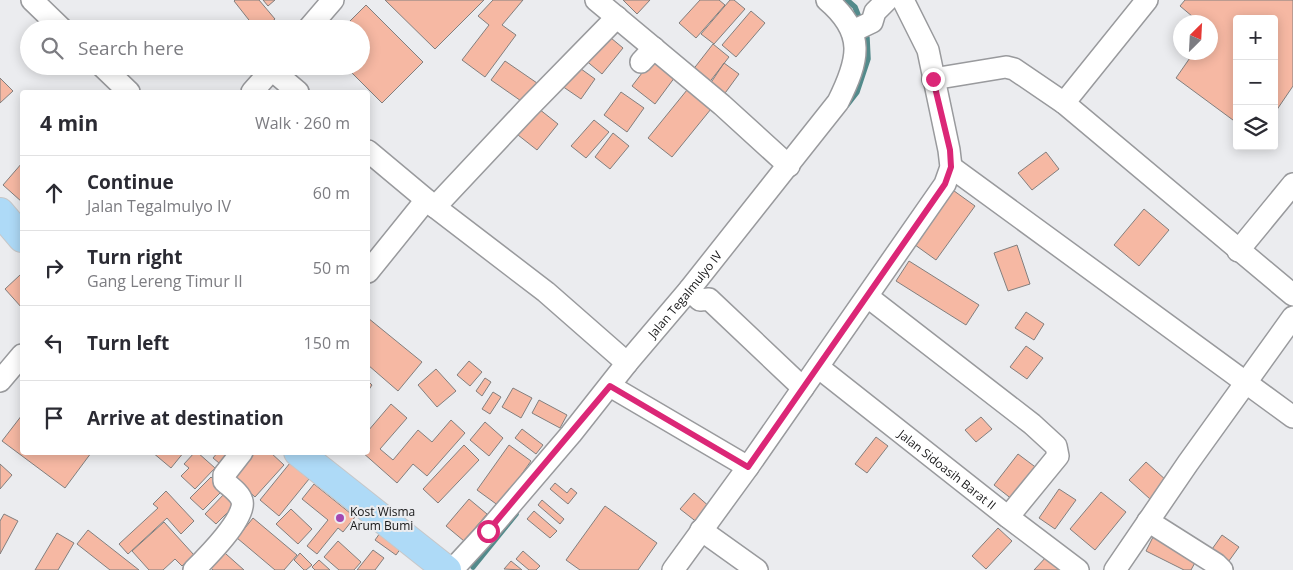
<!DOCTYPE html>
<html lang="en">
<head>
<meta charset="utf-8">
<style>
	:root { --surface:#fff; --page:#f7f7f7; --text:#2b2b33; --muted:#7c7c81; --line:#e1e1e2 }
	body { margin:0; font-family:"Open Sans",sans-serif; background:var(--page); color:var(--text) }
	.controls { position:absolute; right:15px; top:15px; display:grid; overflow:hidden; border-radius:5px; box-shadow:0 2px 12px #0003 }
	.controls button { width:45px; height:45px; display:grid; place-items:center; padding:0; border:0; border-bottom:1px solid var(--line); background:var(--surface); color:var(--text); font:25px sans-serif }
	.compass { position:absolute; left:1173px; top:15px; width:45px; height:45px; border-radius:50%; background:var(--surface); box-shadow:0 2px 12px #0003; rotate:24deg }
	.stop { position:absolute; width:15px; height:15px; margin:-11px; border:4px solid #db2777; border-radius:50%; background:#fff }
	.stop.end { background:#db2777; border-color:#fff; box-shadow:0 1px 5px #0008 }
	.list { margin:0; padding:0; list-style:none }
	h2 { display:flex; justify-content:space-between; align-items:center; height:65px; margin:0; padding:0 20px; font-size:21px }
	h2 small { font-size:16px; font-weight:400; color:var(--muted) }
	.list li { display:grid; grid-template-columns:32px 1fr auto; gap:15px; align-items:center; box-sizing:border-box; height:75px; padding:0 20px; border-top:1px solid var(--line) }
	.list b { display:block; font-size:19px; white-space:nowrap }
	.list p { margin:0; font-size:16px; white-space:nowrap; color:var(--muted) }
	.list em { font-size:16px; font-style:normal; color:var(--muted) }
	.icon { flex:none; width:28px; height:28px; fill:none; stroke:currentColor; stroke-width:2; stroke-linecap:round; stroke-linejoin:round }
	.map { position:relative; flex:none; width:1293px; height:570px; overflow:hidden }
	.search { position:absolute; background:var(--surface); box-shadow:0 2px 12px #0003; left:20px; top:20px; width:350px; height:55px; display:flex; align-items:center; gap:12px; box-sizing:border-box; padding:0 18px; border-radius:28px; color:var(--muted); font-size:19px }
	.panel { position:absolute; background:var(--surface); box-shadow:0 2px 12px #0003; left:20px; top:90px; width:350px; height:365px; border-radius:5px }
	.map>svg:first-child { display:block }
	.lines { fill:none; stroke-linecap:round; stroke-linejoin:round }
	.stream { stroke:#528a8b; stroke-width:5.5 }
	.building { fill:#f6b8a3; stroke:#827f7e }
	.minor-casing { stroke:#999a9d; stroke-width:24 }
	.major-casing { stroke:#c7c7c8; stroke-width:30 }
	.minor { stroke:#fff; stroke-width:21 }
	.major { stroke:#aedaf7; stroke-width:28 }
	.route { stroke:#db2777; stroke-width:6 }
	.poi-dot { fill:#a347b2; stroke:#ebecef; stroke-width:2 }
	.labels { text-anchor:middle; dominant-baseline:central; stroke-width:4; stroke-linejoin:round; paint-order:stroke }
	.street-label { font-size:12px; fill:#171718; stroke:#ebecef }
	.poi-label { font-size:12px; fill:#171718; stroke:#ebecef; text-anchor:start }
</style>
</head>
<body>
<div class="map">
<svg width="1293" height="570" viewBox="0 0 1293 570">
	<rect width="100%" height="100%" fill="#ebecef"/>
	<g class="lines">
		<path class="stream" d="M847 105 857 92 868 59 867 38 855 7 847 0
			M473 567 516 514"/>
	</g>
	<path class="building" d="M235 0H259L275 19 263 29H256L234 1Z
		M263 0H275L268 6Z
		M385 0H484L435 49Z
		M493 0H523L502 25 516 35 485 77 462 60 489 25 478 16Z
		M623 0H650L637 14Z
		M700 0H719L725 5 696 38 679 23Z
		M730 0H734L745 9 714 44 701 34Z
		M1185 0H1293V86L1274 114V19H1237V123L1176 78 1194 52H1210V22H1199L1180 6Z
		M366 5 423 62 382 103 345 66H361V29H342Z
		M751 11 765 23 736 57 722 45Z
		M605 33 623 48 602 74 584 59Z
		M713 44 729 57 708 84 692 71Z
		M652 60 675 77 655 104 632 86Z
		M505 61 537 83 524 103 491 80Z
		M724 63 739 74 720 100 706 90Z
		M577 66 595 79 581 99 562 86Z
		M0 78 13 91 0 103Z
		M687 90 711 109 672 157 648 138Z
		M621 92 644 108 627 132 604 115Z
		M539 109 558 124 537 150 518 135Z
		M594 120 609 132 586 158 571 146Z
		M613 133 629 146 610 169 595 157Z
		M1046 152 1059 169 1032 190 1018 173Z
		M22 163V202L3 185Z
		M950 188 975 206 936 260 911 242Z
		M1144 209 1169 230 1139 266 1114 245Z
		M1017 245 1030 284 1008 291 994 253Z
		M909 261 979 305 966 325 896 281Z
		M20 275 22 277V308L5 289Z
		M1026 312 1044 324 1034 340 1015 328Z
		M368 318 422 362 398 391 368 365Z
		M1026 346 1043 358 1027 379 1010 367Z
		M469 361 482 372 470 386 457 375Z
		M436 369 456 391 437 407 418 385Z
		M485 378 491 382 482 396 476 391Z
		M368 381 372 385 368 391Z
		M513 388 532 398 521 418 502 407Z
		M493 392 501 397 490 414 482 409Z
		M539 400 567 415 560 428 532 413Z
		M391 404 407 418 380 449 393 460 418 430 432 442 451 420 465 433 427 476 413 464 397 483 362 452H368V431Z
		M22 415V452L91 453 65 488 2 441Z
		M981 417 992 429 976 442 965 430Z
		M485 422 503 438 489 456 470 440Z
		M522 429 543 445 536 454 515 438Z
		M876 437 888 446 867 473 855 464Z
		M464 445 479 460 438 503 423 489Z
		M509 445 531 461 499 506 477 490Z
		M152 452H184L171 468Z
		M195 452H197L215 468 195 489 181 476 189 468 184 464Z
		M218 452H238L225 468 213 458Z
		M252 452H270L284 465 255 497 231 475Z
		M1018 454 1038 469 1013 500 994 485Z
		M1146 462 1167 481 1150 499 1129 480Z
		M290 463 309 479 279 516 260 500Z
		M0 464 12 475 0 489Z
		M211 477 224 489 203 510 190 498Z
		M555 483 567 493 571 488 577 493 568 504 550 489Z
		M314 484 355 517 343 532 338 528 317 554 307 546 328 520 302 499Z
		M1059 489 1076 500 1055 529 1039 518Z
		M166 491 194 521 181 534 167 518 128 554 119 544 158 508 153 504Z
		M226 492 237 503 216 524 205 514Z
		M1101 492 1126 512 1095 550 1070 529Z
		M694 493 711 508 698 523 680 509Z
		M469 499 487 514 464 541 446 526Z
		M542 500 564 519 560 524 538 505Z
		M605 506 657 543 638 570H580L566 560Z
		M291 509 312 529 298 544 276 524Z
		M534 511 557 531 550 538 527 519Z
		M4 514 18 521 0 554V521Z
		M253 518 297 555 284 570H275L237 538Z
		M164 522 194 555 182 566 175 559 163 570H149L132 551Z
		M998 528 1012 541 986 569 972 556Z
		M88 530 139 570H110L77 544Z
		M57 533 74 543 58 570H35Z
		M380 533 401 548 396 555 375 540Z
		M1154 535 1198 557 1191 570H1184L1146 551Z
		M1222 535 1239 547 1226 565 1210 552Z
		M338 541 361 562 354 570H339L324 557Z
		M217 546 244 570H213L204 562Z
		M373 550 384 558 375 570H357Z
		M523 551 540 566 536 570H529L516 559Z
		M300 553 312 565 306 570H304L294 560Z
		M1048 555 1066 570H1034Z
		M319 560 330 570H315L312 567Z
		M511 561 522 570 504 569Z"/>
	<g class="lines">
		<defs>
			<g id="minor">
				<path d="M32 0 62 29"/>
				<path d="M596 0 722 105 789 166"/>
				<path d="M308 29 333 0"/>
				<path d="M853 31 872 22 875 12 887 0"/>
				<path d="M641 62 654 48"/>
				<path d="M102 66 129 92"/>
				<path d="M272 70 298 92"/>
				<path d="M933 79 1006 67 1014 69 1064 103 1293 295"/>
				<path d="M252 92 275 66"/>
				<path d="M1064 103 1147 0"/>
				<path d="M368 151 435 207 546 292 627 363"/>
				<path d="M951 167 1293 417"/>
				<path d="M435 207 527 109 617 17"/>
				<path d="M1238 251 1293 184"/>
				<path d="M368 272 426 200"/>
				<path d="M689 290 700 300 709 299 803 388"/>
				<path d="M868 297 1032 424 1056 446 1058 456 1008 517"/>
				<path id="s1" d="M818 367 1008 517 1078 570"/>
				<path d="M0 381 22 355"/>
				<path d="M610 386 748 467"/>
				<path d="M1148 521 1216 564 1222 570"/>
				<path d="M701 530 757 570"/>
				<path d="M194 570C206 558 247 517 242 501 240 493 229 486 224 481V475L242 452"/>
				<path id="s2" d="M452 570 488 531 571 434 627 363 689 290 838 102C859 60 866 33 827 0"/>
				<path d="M673 570 748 467 945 184 951 167 949 150 928 50 903 0"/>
				<path d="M1115 570 1188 463 1293 317"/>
			</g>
			<path id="major" d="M0 212 22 238
				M298 452 447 570"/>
		</defs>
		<use href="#minor" class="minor-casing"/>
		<use href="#major" class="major-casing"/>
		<use href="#minor" class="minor"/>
		<use href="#major" class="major"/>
	</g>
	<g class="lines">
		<path class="route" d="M488 531 610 386 748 467 945 184 951 167 950 150 933 79"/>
	</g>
	<circle class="poi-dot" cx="340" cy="518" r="5"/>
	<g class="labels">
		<g class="street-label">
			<text stroke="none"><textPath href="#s2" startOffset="361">Jalan Tegalmulyo IV</textPath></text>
			<text stroke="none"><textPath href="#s1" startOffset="165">Jalan Sidoasih Barat II</textPath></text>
		</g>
		<g class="poi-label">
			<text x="350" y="511">Kost Wisma<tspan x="350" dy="14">Arum Bumi</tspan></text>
		</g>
	</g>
</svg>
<div class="controls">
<button>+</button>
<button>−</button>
<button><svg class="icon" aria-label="layers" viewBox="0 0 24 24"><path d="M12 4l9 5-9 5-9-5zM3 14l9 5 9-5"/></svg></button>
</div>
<svg class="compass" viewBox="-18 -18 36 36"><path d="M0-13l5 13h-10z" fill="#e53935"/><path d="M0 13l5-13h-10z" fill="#7c7c81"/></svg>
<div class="stop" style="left:488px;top:531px"></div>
<div class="stop end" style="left:933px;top:79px"></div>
<div class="search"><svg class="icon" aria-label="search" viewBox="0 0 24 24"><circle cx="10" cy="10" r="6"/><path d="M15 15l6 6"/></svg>Search here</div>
<section class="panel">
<h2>4 min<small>Walk · 260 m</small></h2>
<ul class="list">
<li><svg class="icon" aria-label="ahead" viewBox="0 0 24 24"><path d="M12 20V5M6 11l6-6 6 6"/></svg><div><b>Continue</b><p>Jalan Tegalmulyo IV</p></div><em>60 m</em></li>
<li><svg class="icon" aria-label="right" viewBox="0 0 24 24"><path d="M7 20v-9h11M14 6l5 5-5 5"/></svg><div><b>Turn right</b><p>Gang Lereng Timur II</p></div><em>50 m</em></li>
<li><svg class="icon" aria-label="left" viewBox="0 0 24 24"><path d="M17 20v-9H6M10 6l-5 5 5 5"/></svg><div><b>Turn left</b></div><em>150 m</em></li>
<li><svg class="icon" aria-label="arrive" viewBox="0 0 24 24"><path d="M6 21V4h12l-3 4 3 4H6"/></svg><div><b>Arrive at destination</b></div></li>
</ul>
</section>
</div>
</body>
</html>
